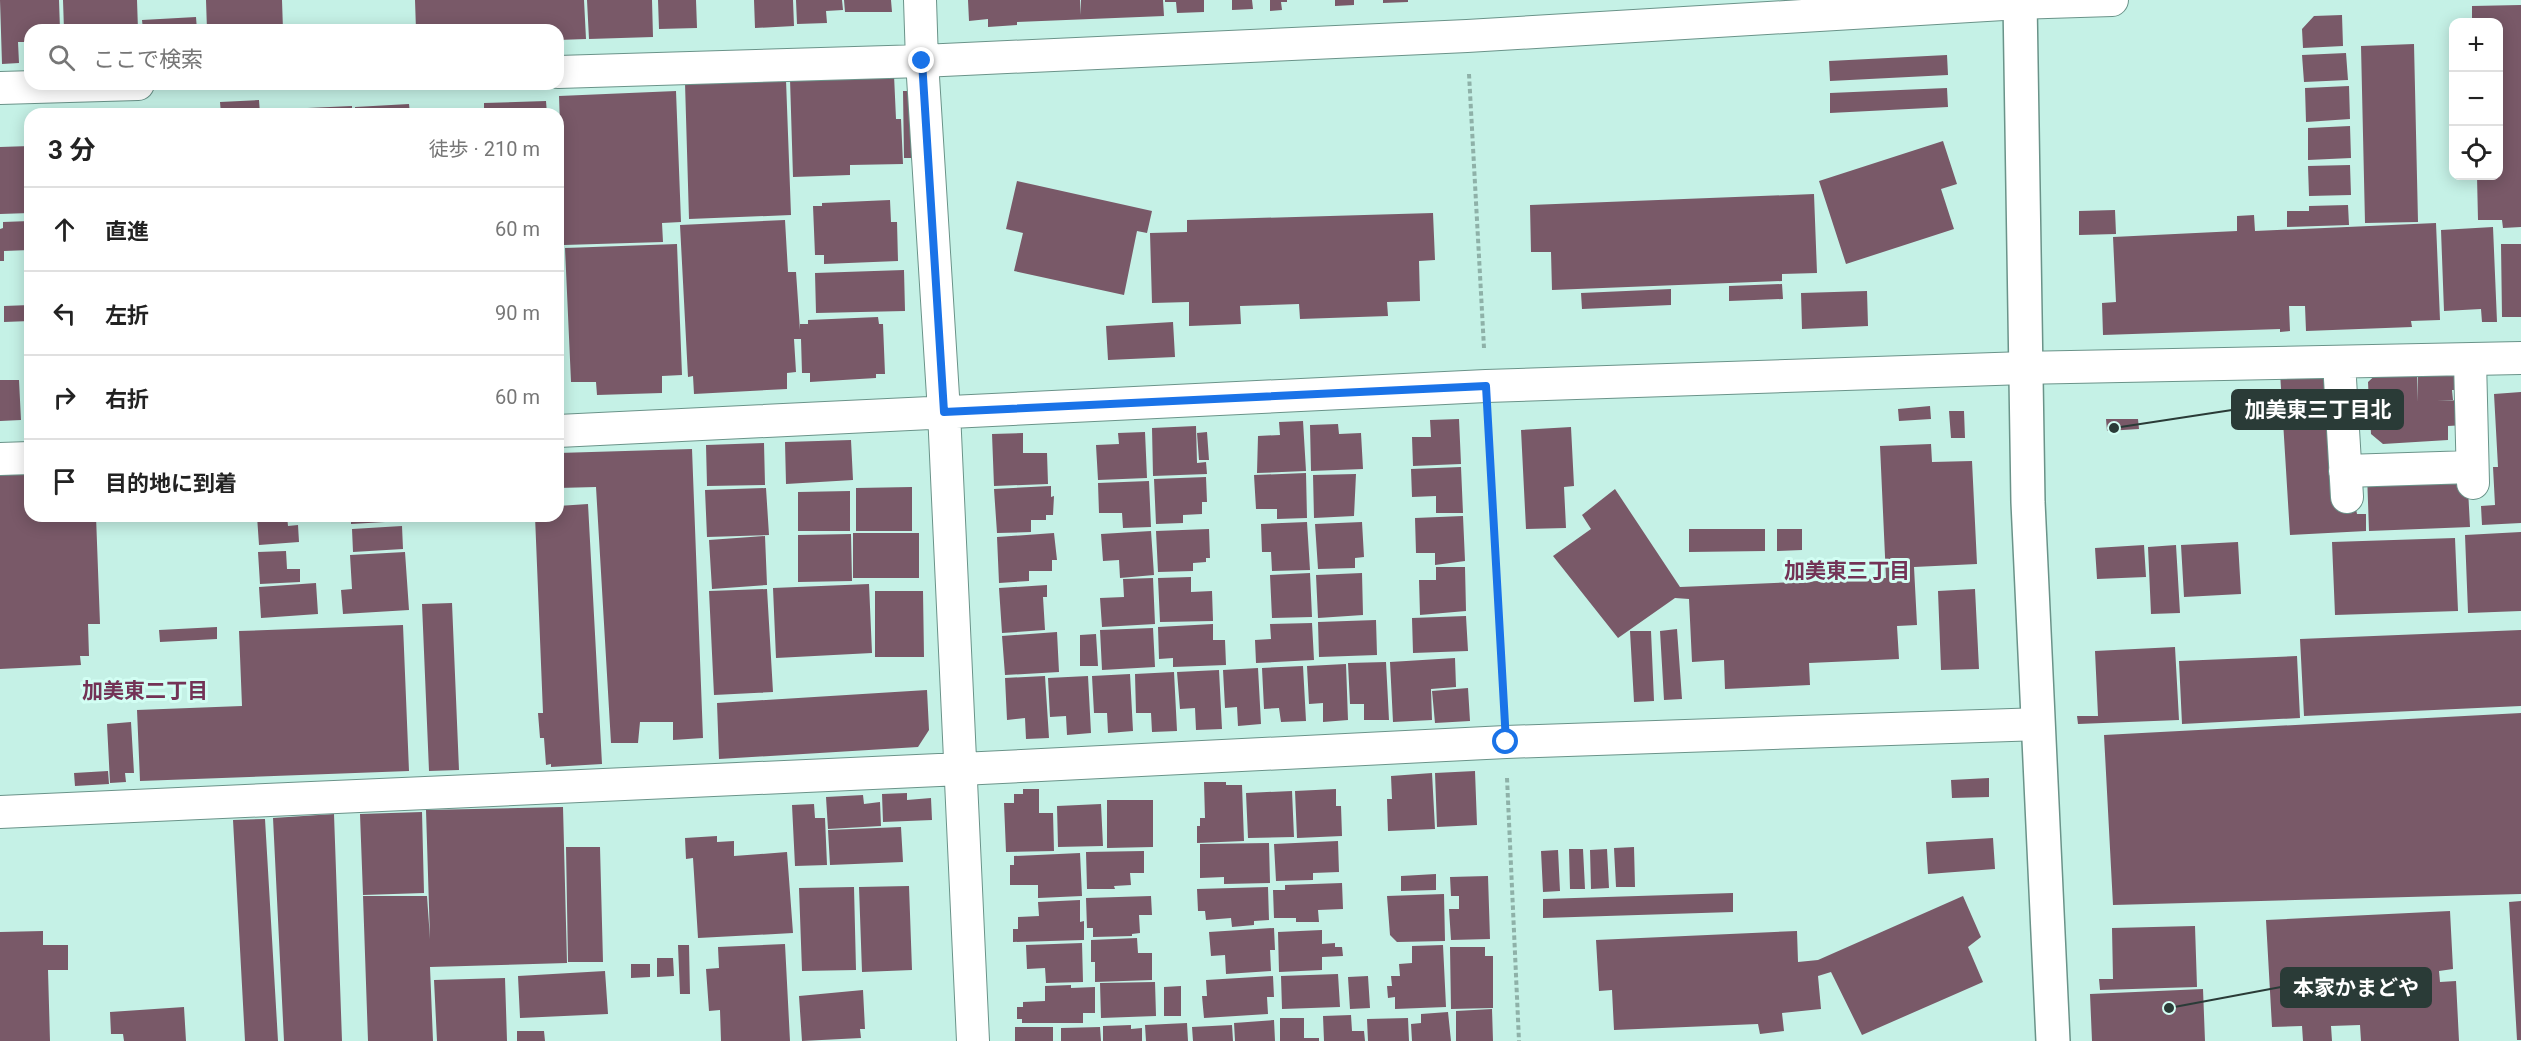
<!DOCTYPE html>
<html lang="ja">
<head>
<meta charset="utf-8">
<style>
	:root { --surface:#fff; --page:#f2f2f2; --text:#222; --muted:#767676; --line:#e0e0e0 }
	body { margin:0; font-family:Roboto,"Noto Sans JP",sans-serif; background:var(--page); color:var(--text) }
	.controls { position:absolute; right:18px; top:18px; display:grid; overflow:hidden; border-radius:12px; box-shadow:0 3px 15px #0003 }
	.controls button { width:54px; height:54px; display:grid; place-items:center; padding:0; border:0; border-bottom:2px solid var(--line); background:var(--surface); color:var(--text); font:30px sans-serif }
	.stop { position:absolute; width:18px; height:18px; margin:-14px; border:4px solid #1a73e8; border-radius:50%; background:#fff }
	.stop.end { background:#1a73e8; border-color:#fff; box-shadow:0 2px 6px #0008 }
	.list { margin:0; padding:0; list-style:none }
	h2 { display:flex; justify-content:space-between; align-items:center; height:78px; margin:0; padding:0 24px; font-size:26px }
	h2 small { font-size:20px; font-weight:400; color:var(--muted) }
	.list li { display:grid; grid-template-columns:39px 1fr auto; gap:18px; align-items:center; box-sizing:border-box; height:84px; padding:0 24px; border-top:2px solid var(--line) }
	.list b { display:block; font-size:22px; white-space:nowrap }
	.list em { font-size:20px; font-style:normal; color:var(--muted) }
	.icon { flex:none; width:33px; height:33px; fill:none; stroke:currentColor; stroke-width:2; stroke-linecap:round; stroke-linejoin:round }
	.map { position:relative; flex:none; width:2521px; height:1041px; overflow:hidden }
	.search { position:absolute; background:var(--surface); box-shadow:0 3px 15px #0003; left:24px; top:24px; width:540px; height:66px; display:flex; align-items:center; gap:15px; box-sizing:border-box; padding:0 21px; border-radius:18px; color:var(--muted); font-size:22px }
	.panel { position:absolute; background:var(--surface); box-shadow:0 3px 15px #0003; left:24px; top:108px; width:540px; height:414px; border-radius:18px }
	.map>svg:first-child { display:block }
	.building { fill:#795968 }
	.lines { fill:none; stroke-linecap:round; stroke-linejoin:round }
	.minor-casing { stroke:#6a9389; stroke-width:34 }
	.tertiary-casing { stroke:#6a9389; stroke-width:36 }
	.path { stroke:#8eb1a8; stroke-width:4; stroke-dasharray:4.5 3; stroke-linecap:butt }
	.minor { stroke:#fff; stroke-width:32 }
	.tertiary { stroke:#fff; stroke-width:33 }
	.route { stroke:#1a73e8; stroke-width:8 }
	.labels { text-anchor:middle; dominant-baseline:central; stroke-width:6; stroke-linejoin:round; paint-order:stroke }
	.neighbourhood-label { font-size:21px; font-weight:bold; fill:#733356; stroke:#d2fef3 }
	.leader { fill:none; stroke:#2a3b37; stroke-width:2 }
	.callout-dot { fill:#2a3b37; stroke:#d2fef3; stroke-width:2 }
	.callout { fill:#2a3b37; stroke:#2a3b37; stroke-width:2 }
	.callout-label { font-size:21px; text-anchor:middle; font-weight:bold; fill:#fff }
</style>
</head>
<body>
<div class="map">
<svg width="2521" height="1041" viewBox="0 0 2521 1041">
	<rect width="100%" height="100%" fill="#c5f1e6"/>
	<path class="building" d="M0 0H59L60 30H30V66H27L26 42H18L19 63 2 64Z
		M63 0H137L138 30H64Z
		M206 0H282L283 30H207Z
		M415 0H584L586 39 558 40V30H416Z
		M587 0H652L653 37 589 39Z
		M658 0H696L697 28 659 29Z
		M754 0H793L794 26 755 28Z
		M796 0H842L843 10 826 11 827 23 797 24Z
		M844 0H891L892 12H845Z
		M968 0H1080L1081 15V0H1163L1164 16 1017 22V25L988 27V19L969 21Z
		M1165 0H1204V12L1177 13 1176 2H1165Z
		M1232 0H1252L1253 9 1232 10Z
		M1270 0H1287V2H1281L1282 10 1270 11Z
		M1335 0H1354V5L1335 6Z
		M1383 0H1408V2L1383 3Z
		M2521 5V227L2503 228 2502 220H2478L2477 176H2499V22H2472V6Z
		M2342 15 2343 46 2303 48 2302 29 2314 16Z
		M196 17 197 30H143L142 20Z
		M2414 44 2418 222 2365 223 2361 46Z
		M2346 53 2348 80 2304 82 2302 55Z
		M1947 55 1948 75 1830 81 1829 61Z
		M894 75 896 119H901L903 164 850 165V175L793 177 790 79Z
		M786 80 791 215 689 219 685 83Z
		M2349 86 2350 119 2306 122 2305 88Z
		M1947 88 1948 107 1830 113V93Z
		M676 91 681 222 662 223 663 242 564 245 559 96Z
		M903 91H923L924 158H904Z
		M259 100 260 114H221L220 102Z
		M546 101 547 114H484V103Z
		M409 104 410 114H355V107Z
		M352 106V114H264L263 110Z
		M2350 126 2351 158 2308 160V128Z
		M1943 141 1957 184 1941 189 1954 229 1846 264 1819 181Z
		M30 146V213L0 214V147Z
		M2350 165 2351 195 2309 196 2308 166Z
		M1017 181 1152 211 1147 233 1137 231 1124 295 1014 271 1023 233 1006 229Z
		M1814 194 1817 273 1782 274V281L1552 290 1551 252H1531L1530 205Z
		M890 200 891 222H897L898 261 824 264V255H815L813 206H822V203Z
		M2348 205 2349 225 2287 227V211H2309V206Z
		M2115 210 2116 234 2079 235V211Z
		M1433 213 1435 260 1419 261 1420 301 1387 302 1388 316 1300 319 1299 304 1240 306 1241 324 1189 326V302L1152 303 1150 233 1187 232V220Z
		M2254 215 2255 231 2436 223 2440 320 2411 321 2412 327 2306 331 2305 306H2289L2290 331 2280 332V329L2103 335 2102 303 2116 302 2113 237 2237 231V216Z
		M785 220 788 272H796L800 330V324H808V320L878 317 879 324H883L885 374H876V378L810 382V373H802L801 339H794L796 372 787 373V389L694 394 693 376 688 377 680 225Z
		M30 221V250L4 251V261H0V229L3 228V222Z
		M2493 227 2497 322H2482L2481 309 2444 311 2441 230Z
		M677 244 682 375 662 376V393L597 395 596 382H571L565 248Z
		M2501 244H2521V317H2502Z
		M904 270 905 311 816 313 815 273Z
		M1782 284 1783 299 1729 301V286Z
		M1671 289V305L1582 309 1581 293Z
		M1867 291 1868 326 1802 329 1801 293Z
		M30 305V321L4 322V306Z
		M1173 322 1175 357 1108 360 1106 326Z
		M2452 368 2463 390H2452L2453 400 2437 401 2463 400 2465 425 2448 426V440L2383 444 2371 434 2370 416H2373L2375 404H2369L2368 382 2381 370 2417 369 2418 402V369Z
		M2329 371 2357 514H2366V531L2290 535 2280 372Z
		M0 380H19L21 420 0 421Z
		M2521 392V523L2482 525 2481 506 2495 505 2493 467H2498L2494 394Z
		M1930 406 1931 419 1899 421 1898 409Z
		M1949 411H1964L1965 438H1951Z
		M1459 419 1461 464 1413 466 1412 437H1431L1430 420Z
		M2106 419H2138L2139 429 2107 431Z
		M1303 421 1306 471 1257 473 1258 436 1280 435 1279 422Z
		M1338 424 1339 434 1361 433 1363 469 1311 471 1310 425Z
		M1196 426 1197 463 1206 462 1207 474 1153 476 1152 428Z
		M1571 427 1574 486 1564 487 1566 528 1526 529 1521 430Z
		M1145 432 1147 478 1098 480 1096 445 1119 444 1118 433Z
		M1207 432 1209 460H1199L1197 433Z
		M1023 433V453H1047L1048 484 994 486 992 434Z
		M851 440 853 480 786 484 785 442Z
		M764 443 765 485 707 486 706 445Z
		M1931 444 1932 462 1972 461 1977 564 1914 567 1917 625 1897 626 1899 659 1809 663 1810 685 1725 689 1724 660 1692 662 1689 599 1675 598 1618 638 1553 556 1591 529 1582 515 1615 489 1680 587 1886 578 1880 446Z
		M692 449 703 738 673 740V722H640L638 743H611L596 487 558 488V453Z
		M1461 467 1463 513H1436V496L1412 497 1411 469Z
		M2467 469 2470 527 2369 531 2367 473Z
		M30 471V516H96L100 624H88L89 656H80L81 665 0 669V472Z
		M1306 473 1307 518 1277 519V509H1256L1254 475Z
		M1356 474 1354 516 1314 518 1313 475Z
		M1206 477 1207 502H1202V514L1183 515V523L1156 524 1154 479Z
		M1149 481 1151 527 1123 528 1122 513H1099L1098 483Z
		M1051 486V497L1054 496 1053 515H1046V520H1031V532L997 533 994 489Z
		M912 487V531H856V488Z
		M766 488 769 535 707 537 705 490Z
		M850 491V531H798V492Z
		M588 504 602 764 551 767V764L546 765 544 738H540L538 713H543L535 516H558V506Z
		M257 516H287L288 526 298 525 299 542 259 545Z
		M351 516H402V521L351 524Z
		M1463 516 1465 561 1435 565V553H1416L1415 518Z
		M1307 522 1310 570 1272 571 1271 552H1262L1261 524Z
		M1362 522 1364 557 1355 558V568L1318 569 1315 524Z
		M402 526 403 549 353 552 352 529Z
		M1209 529 1210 558H1206V562L1193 563V571L1158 572 1156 531Z
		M1689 529H1765V551L1689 552Z
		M1777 529H1802V550L1777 551Z
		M1151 531 1154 575 1120 578 1119 560 1103 561 1101 534Z
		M2521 532V611L2468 613 2465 535Z
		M853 533H919V578H853Z
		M1054 533 1057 560H1052V571H1029V581L999 583 997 537Z
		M851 534 852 581 798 582V535Z
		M765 536 767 585 712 589 709 540Z
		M2455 538 2458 611 2335 615 2332 542Z
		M2238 542 2241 594 2184 597 2181 545Z
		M2144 545 2146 577 2097 579 2095 548Z
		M2176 545 2180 613 2151 614 2148 547Z
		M286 551 287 569H300V582L260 584 258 552Z
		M405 552 409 610 343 614 341 590 352 589 350 555Z
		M1436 567H1465L1466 611 1420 615 1419 580H1436Z
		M1310 573 1312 617 1272 618 1270 575Z
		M1362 573 1363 615 1318 618 1316 575Z
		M1191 577V592L1212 591 1213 621 1160 622 1158 578Z
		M1153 578 1155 624 1102 627 1100 598 1124 597 1123 579Z
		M316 583 318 614 261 618 259 587Z
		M869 584 872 653 776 658 773 588Z
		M1047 585V597H1043L1045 630 1002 633 999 588Z
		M767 589 773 692 714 695 709 591Z
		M1975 589 1979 669 1941 670 1938 591Z
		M875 591H923L924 657H875Z
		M452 603 459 770 429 771 422 604Z
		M1466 616 1468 651 1413 653 1412 618Z
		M1376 620 1377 655 1319 657 1318 622Z
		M1312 623 1314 660 1256 663 1255 640 1271 639 1270 624Z
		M1213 624V640H1225L1226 665 1173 667V658L1159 659 1158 627Z
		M403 625 409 771 140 781 137 710 242 706 239 631Z
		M217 627V639L160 642 159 630Z
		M1153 628 1155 667 1102 670 1100 630Z
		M1677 629 1682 699 1664 700 1660 631Z
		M2521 630V706L2304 716 2300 639Z
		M1630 631H1651L1654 701 1634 702Z
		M1057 632 1059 672 1005 675 1002 636Z
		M1096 634 1098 666H1080V635Z
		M2175 647 2179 720 2078 724 2077 716H2098L2095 651Z
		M2297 656 2300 718 2182 724 2179 661Z
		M1455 658 1456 687 1431 689 1432 720 1393 722 1390 662Z
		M1386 662 1389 720H1364V704H1350L1348 663Z
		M1346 664 1348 720 1323 722V703L1309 704 1307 666Z
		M1303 666 1306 721 1281 722 1279 708 1264 709 1262 668Z
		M1258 668 1261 724 1238 726 1237 707 1225 708 1223 670Z
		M1219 670 1222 729 1196 730 1195 708 1180 709 1177 672Z
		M1174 672 1177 731 1152 732 1151 713H1136L1135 674Z
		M1130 674 1133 731 1108 733 1107 713H1094L1092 676Z
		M1045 676 1049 738 1026 739 1025 718 1007 720 1005 678Z
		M1088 676 1091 733 1067 735 1066 716 1050 717 1048 678Z
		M1468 688 1470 721 1435 723 1432 691Z
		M927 690 929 730 918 747 719 759 717 703Z
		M2521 713V894L2113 905 2104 735Z
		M131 722 134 773H125L126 782 110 783 107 724Z
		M108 771 109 784 75 786 74 773Z
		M1475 771 1477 825 1437 827 1435 773Z
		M1432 773 1435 829 1388 831 1387 799H1392L1391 776Z
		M1989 778V797L1952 798 1951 780Z
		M1204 782H1226V785H1242L1244 841 1197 843V826H1200V818H1205Z
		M1023 789H1039V813H1053L1054 851 1006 852 1004 803H1014V794H1023Z
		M1336 789V806H1341L1342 836 1297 838 1295 791Z
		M1292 791 1294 837 1248 838 1246 793Z
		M907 793V800L931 798 932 820 883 822 882 794Z
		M863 795 864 804 880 802 881 826 828 829 826 797Z
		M1107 800H1153V847L1107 848Z
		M814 804 815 818H825L827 865 795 866 792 805Z
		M1101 804 1103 846 1058 847 1057 806Z
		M563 807 567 963 430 967 433 1041H368L363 896H427L430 939 426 810Z
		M422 812 424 893 363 895 360 814Z
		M334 814 342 1041H284L273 818Z
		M265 819 278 1041H245L233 820Z
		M901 827 903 862 830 865 828 830Z
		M717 836V842L734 841V856L787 852 793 933 698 938 693 858 686 859 685 838Z
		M1993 838 1995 869 1928 874 1926 842Z
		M1338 841 1339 872 1313 873V880L1276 881 1274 844Z
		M1269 843 1270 883 1224 884V877L1200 878V844Z
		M566 847H600L603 962H568Z
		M1634 847 1635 887H1616L1614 848Z
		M1569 849H1583L1585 889H1570Z
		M1607 849 1609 888 1591 889 1590 850Z
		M1558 850 1560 891 1543 892 1541 851Z
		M1144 851V873H1130L1131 885 1114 886 1115 889H1087L1086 852Z
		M1080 853 1082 896 1038 898V885H1010V865H1014V856Z
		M1436 874V890L1401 891V876Z
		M1488 876 1490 939 1451 940 1449 909H1459V896H1451L1450 877Z
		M1342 883 1343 909 1318 910 1319 922H1296V918H1274L1273 890H1285V885Z
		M909 886 912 970 862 972 859 887Z
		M854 887 856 970 802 971 799 888Z
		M1268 887 1269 920 1254 921V925L1232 927 1231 918 1206 920 1205 911H1198L1197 889Z
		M1733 893V912L1543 918V899Z
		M1444 894 1445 941 1397 942 1390 935 1387 896Z
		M1151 896 1152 915H1139L1140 933 1132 934V936L1093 937V928H1087L1086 898Z
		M1963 896 1981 937 1968 947 1983 982 1862 1035 1831 972 1818 976 1821 1009 1782 1013 1784 1031 1760 1034 1758 1024 1614 1030 1612 990 1599 991 1596 940 1797 931 1798 962 1818 960Z
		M1080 900V922L1084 921V940L1013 942V929H1018V917L1039 916 1038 902Z
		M2521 901V1040H2517L2509 902Z
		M2450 911 2453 969 2439 971 2440 982 2456 981 2459 1041H2361L2360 1025 2331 1026 2332 1041H2303L2302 1026 2272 1027 2266 920Z
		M2195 926 2197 987 2100 990 2099 979H2113L2112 928Z
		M1274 928 1275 950H1270L1271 971 1226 974 1225 955 1211 956 1209 932Z
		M1322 930V944L1335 943V947H1342L1343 956 1322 957V970L1279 972 1278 932Z
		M43 931V945H68V970H48L50 1041H0V932Z
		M1137 938 1138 953H1152V980L1095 982V962H1091V940Z
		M1082 943 1083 982 1046 983 1045 968 1027 969 1026 945Z
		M785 944 790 1041H721L720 1010 709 1011 706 969 719 968 718 947Z
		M678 945H689L690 994H680Z
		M1443 945 1446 1007 1395 1009V997L1388 998 1387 986H1392L1391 976H1400L1399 964 1412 963V946Z
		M1450 947H1485V956H1493V1008L1451 1009Z
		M657 958H673L674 976 657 977Z
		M631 964H650V977L631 978Z
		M605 971 608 1014 520 1018 518 976Z
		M1338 974 1340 1007 1282 1009 1281 976Z
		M1273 976 1274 997H1267L1268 1014 1204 1018 1202 996H1207L1206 980Z
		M1368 976 1370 1008 1350 1009 1348 977Z
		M505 978 507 1041H437L434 980Z
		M1155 982 1156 1016 1101 1018 1100 983Z
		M1071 985V988L1095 987V1013H1083V1023H1022V1019H1017V1007H1023V1002L1045 1001V986Z
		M1181 986V1016H1164V987Z
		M2203 989 2205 1041H2092L2090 994Z
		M863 990 865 1029H860L861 1038 802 1041 799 996Z
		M184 1007 186 1041H124L123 1034H111L110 1012Z
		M1492 1009 1493 1041H1456V1011Z
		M1448 1012 1451 1041H1412L1411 1024 1421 1023V1014Z
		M1351 1015 1352 1031H1364L1365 1041H1324L1323 1016Z
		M1280 1018H1304V1038H1319V1041H1280Z
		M1408 1018 1409 1041H1368L1367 1019Z
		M1274 1020 1275 1041H1235L1234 1023Z
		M1187 1023 1188 1041H1146L1145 1025Z
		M1131 1025V1029L1142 1028V1041H1103V1026Z
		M1232 1025 1233 1041H1193L1192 1027Z
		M1015 1027H1053V1041H1015Z
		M1100 1027 1101 1041H1061V1028Z
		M517 1031H544L545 1041H517Z"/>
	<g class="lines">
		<defs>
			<path id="minor" d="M920 0 922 61 944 412 973 1041
				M558 72 922 61 1467 36 2020 3 2112 0
				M0 88 138 84
				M2470 360 2473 483
				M2339 362 2347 497
				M558 431 1486 386 2025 368 2521 358
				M0 459 30 458
				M2345 471 2472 467
				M0 812 961 769 1506 742 2038 724"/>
			<path id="tertiary" d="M2020 0 2028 502 2053 1041"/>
		</defs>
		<use href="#minor" class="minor-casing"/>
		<use href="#tertiary" class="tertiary-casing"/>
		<path class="path" d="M1469 74 1484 348
			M1488 422 1504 705
			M1507 778 1519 1041"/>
		<use href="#minor" class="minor"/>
		<use href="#tertiary" class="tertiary"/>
	</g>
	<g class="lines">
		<path class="route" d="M922 61 944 412 1486 386 1506 742"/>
	</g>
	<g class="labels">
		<g class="neighbourhood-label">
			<text x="1847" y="571">加美東三丁目</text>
			<text x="145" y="691">加美東二丁目</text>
		</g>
	</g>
	<path class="leader" d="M2114 428L2232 410M2169 1008L2281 987"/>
	<g class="callout-dot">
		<circle cx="2114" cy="428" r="6"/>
		<circle cx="2169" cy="1008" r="6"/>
	</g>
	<g class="callout">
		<rect x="2232" y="390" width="171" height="39" rx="6"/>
		<rect x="2281" y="968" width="150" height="39" rx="6"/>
	</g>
	<g class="callout-label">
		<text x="2318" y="417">加美東三丁目北</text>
		<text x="2356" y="995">本家かまどや</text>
	</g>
</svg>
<div class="controls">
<button>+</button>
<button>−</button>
<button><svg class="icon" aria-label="locate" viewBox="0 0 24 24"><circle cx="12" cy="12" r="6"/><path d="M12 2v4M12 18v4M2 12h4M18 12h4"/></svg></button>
</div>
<div class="stop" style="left:1506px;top:742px"></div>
<div class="stop end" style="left:922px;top:61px"></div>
<div class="search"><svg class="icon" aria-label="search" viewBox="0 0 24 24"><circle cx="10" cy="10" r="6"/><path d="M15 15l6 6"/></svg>ここで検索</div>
<section class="panel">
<h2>3 分<small>徒歩 · 210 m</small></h2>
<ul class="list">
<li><svg class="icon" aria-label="ahead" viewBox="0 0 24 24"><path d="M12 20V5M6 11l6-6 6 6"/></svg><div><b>直進</b></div><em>60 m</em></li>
<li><svg class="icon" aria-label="left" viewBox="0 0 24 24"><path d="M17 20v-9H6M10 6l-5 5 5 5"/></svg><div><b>左折</b></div><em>90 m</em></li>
<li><svg class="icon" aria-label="right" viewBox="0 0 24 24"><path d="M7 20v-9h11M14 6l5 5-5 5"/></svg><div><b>右折</b></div><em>60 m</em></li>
<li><svg class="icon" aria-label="arrive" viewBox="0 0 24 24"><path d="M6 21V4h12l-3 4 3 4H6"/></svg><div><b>目的地に到着</b></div></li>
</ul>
</section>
</div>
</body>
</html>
